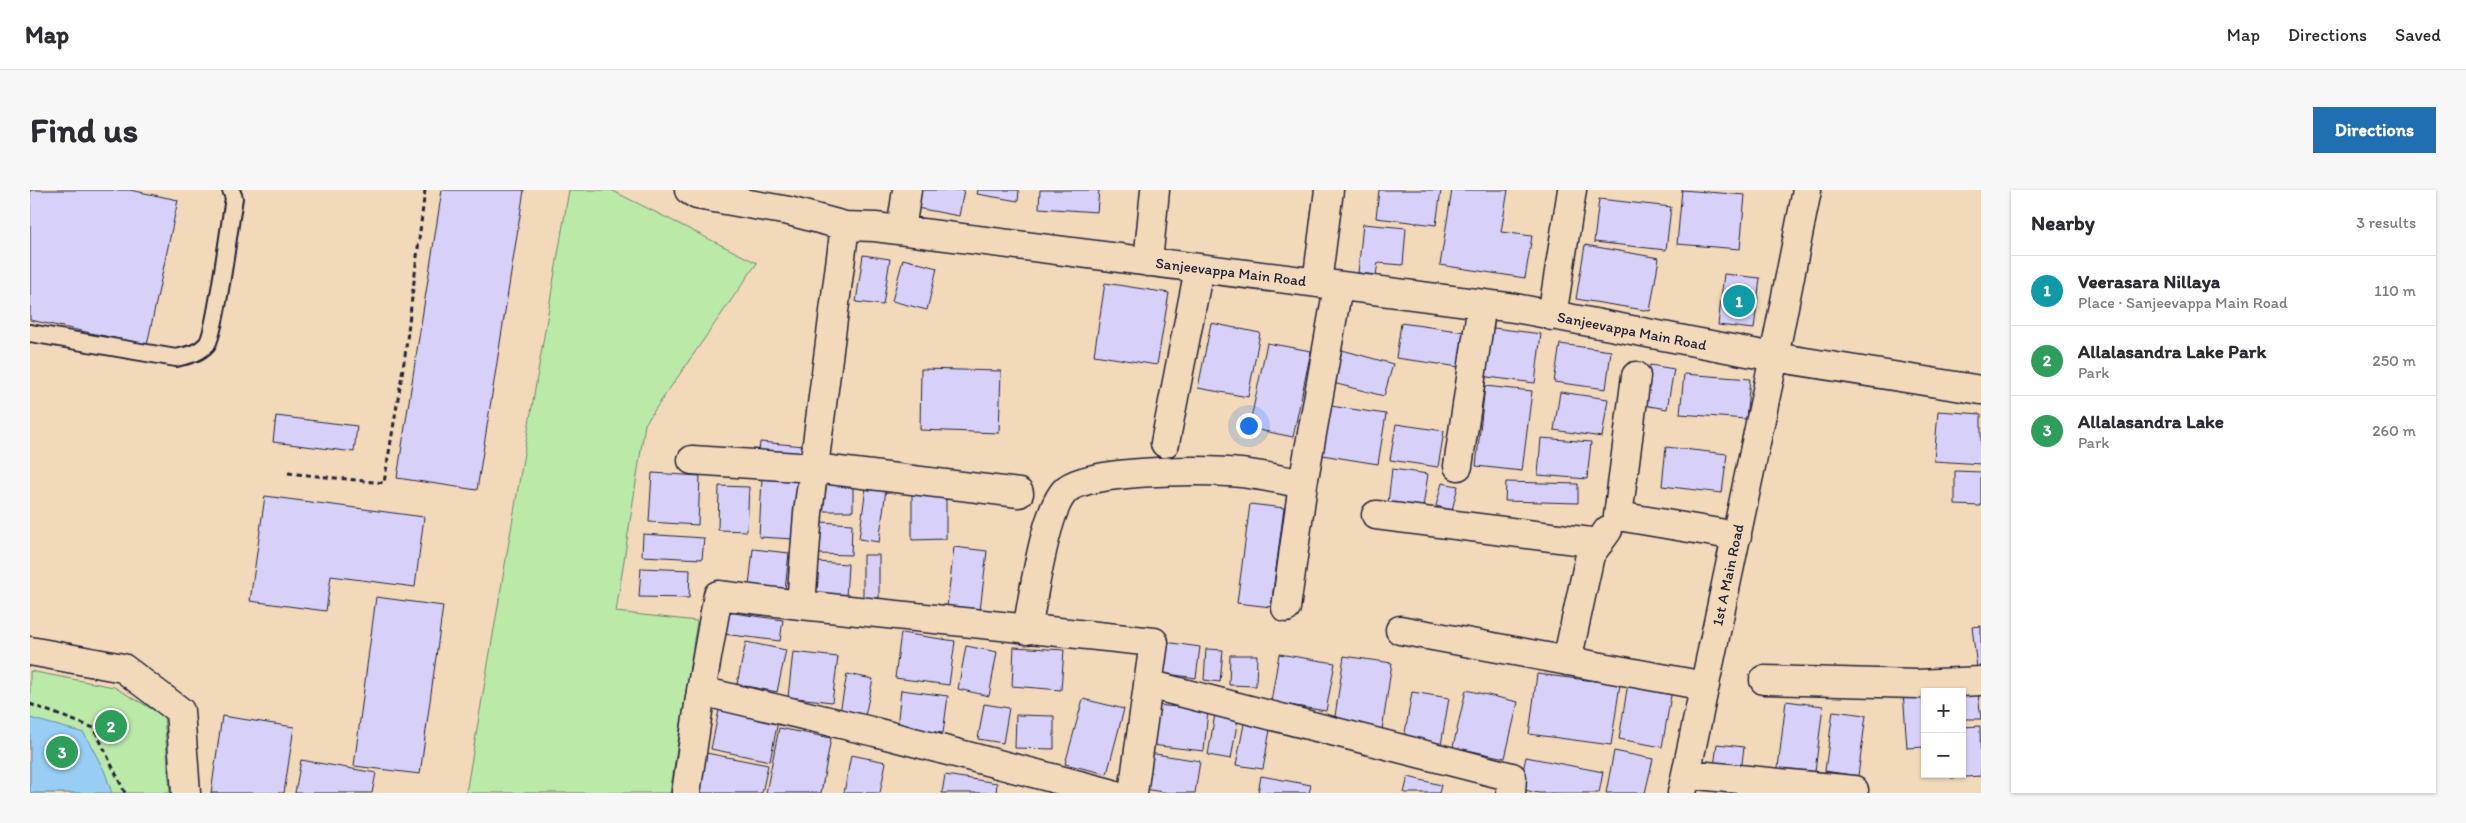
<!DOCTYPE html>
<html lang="en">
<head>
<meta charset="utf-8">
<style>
	:root { --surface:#fff; --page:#f7f7f7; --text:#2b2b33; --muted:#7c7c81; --line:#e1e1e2; --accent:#1f6fb2 }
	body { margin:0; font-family:Itim,sans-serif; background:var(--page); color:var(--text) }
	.controls { position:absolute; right:15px; bottom:15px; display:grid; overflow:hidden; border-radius:0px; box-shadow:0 1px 4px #0004 }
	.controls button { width:45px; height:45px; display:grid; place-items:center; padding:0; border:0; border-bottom:1px solid var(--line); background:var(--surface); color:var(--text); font:25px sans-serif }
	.you { position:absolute; left:1218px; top:235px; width:18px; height:18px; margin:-12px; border:4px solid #fff; border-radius:50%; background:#1a73e8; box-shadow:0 0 0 8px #1a73e833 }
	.badge { display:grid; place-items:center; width:32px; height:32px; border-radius:50%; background:var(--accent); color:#fff; font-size:16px; font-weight:700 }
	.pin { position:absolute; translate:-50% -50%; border:2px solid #fff; box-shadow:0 1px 5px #0006 }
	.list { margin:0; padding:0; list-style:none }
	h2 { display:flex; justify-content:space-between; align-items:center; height:65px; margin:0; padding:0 20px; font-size:21px }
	h2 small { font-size:16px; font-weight:400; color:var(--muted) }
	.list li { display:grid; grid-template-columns:32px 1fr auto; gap:15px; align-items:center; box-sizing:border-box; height:70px; padding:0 20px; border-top:1px solid var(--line) }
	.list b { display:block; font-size:19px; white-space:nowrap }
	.list p { margin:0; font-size:16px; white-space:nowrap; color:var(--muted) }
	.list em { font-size:16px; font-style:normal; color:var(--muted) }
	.map { position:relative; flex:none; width:1951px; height:603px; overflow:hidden; border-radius:0px }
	header { display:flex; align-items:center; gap:30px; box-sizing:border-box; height:70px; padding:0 25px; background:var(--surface); border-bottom:1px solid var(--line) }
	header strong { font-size:24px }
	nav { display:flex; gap:28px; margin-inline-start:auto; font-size:18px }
	.intro { display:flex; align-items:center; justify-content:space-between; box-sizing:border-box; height:120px; padding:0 30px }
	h1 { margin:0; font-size:35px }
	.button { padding:12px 22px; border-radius:0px; background:var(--accent); color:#fff; font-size:18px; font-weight:700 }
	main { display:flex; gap:30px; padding:0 30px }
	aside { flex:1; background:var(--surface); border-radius:0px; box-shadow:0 1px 4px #0004 }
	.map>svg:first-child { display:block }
	.green { fill:#bae9a8; stroke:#6e8672 }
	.water { fill:#98cef6; stroke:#6989ab }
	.building { fill:#d7d1fa; stroke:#22223b }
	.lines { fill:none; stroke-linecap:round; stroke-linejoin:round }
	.lane-casing { stroke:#22223b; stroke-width:20 }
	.street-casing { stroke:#22223b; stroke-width:31 }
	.secondary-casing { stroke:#22223b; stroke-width:31 }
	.path { stroke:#22223b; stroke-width:3; stroke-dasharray:5 4; stroke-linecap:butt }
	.lane { stroke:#f2d9ba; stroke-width:16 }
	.street { stroke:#f2d9ba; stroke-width:28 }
	.secondary { stroke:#f2d9ba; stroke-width:28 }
	.labels { text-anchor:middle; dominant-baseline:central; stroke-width:4; stroke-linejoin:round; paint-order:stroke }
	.street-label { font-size:15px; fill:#22223b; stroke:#f2d9ba }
</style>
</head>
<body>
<header>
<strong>Map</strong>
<nav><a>Map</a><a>Directions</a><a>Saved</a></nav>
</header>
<div class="intro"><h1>Find us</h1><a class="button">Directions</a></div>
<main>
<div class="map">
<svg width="1951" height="603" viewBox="0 0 1951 603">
	<rect width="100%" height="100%" fill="#f2d9ba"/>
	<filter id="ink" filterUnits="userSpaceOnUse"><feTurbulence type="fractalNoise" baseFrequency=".02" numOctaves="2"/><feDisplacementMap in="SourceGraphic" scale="10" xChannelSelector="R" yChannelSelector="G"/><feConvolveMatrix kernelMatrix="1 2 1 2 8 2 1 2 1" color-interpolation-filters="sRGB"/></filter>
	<g filter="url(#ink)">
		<path class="green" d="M539 0H581L727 73 615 234 586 422 667 431 640 603H436Z
			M0 481 84 497 134 526 140 603H0Z"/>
		<path class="water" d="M0 528 54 543 74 580 82 603H0Z"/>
		<path class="building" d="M0 0H100L148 10 117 155 0 130Z
			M412 0H494L447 300 367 288Z
			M890 0H934L929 26 887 18Z
			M948 0H989L988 11 947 4Z
			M1010 0H1069L1067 22 1009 18Z
			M1349 0H1411L1406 35 1346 28Z
			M1422 0H1478L1471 42 1502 46 1495 88 1410 75Z
			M1652 0 1715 5 1710 59 1647 54Z
			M1569 9 1641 17 1636 60 1564 52Z
			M1333 34 1376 38 1373 75 1348 73 1346 85 1328 83Z
			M1555 55 1629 68 1620 121 1546 109Z
			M833 65 860 69 853 115 826 112Z
			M873 69 907 78 897 120 862 111Z
			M1694 84 1730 88 1724 139 1688 135Z
			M1075 93 1139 103 1127 175 1064 165Z
			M1181 133 1230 143 1218 207 1168 198Z
			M1371 133 1435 142 1430 177 1366 168Z
			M1456 137 1511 144 1505 193 1450 186Z
			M1237 153 1281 161 1263 247 1219 238Z
			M1530 154 1581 161 1576 199 1524 192Z
			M1312 160 1363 174 1354 206 1303 193Z
			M1620 175 1644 179 1637 219 1613 215Z
			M891 179 971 181 969 243 890 240Z
			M1654 184 1720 189 1716 229 1650 224Z
			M1455 196 1502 201 1492 281 1446 276Z
			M1530 202 1578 209 1572 247 1524 240Z
			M1300 216 1356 224 1348 274 1292 265Z
			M1908 221 1951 224V274L1904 271Z
			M246 226 327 236 324 262 243 252Z
			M1366 234 1414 241 1408 277 1360 270Z
			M1511 248 1561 252 1557 289 1508 285Z
			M730 252 774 256 772 276 728 272Z
			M1636 257 1697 264 1692 303 1632 296Z
			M1362 279 1398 284 1393 317 1358 313Z
			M1925 281 1951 282V316L1925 315Z
			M622 283 670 286 668 335 619 332Z
			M732 288 768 290 764 349 729 347Z
			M837 290 857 292 849 352 829 349Z
			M1476 292 1548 294V313L1475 311Z
			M1412 293 1428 296 1422 320 1406 316Z
			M786 294H823V321H786Z
			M689 296 719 297 717 341 688 340Z
			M916 297V349L882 350V298Z
			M235 306 394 327 385 397 301 386 296 421 220 411Z
			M1220 314 1254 318 1241 417 1207 413Z
			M791 332 822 334 821 365 789 364Z
			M613 344 674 348 672 369 612 366Z
			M924 357 957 361 950 421 917 417Z
			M723 359 759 363 754 410 718 406Z
			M833 365H849V408H833Z
			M787 372 818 374 816 408 784 405Z
			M611 378 660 380 659 408 609 407Z
			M346 407 413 416 390 584 324 576Z
			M696 422 753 430 750 451 693 444Z
			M1951 436V478H1947L1942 437Z
			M871 443 925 451 919 495 865 488Z
			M716 452 756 460 747 502 707 494Z
			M1135 452 1170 457 1166 488 1131 483Z
			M936 456 967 462 959 506 928 499Z
			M984 457 1034 460 1031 500 982 496Z
			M1176 459 1193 460 1190 492 1174 490Z
			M763 462 808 467 802 512 758 507Z
			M1249 464 1305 473 1296 521 1241 512Z
			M1200 465H1227L1226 496 1199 495Z
			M1314 466 1362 473 1352 540 1304 533Z
			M817 484 843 489 835 526 810 522Z
			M1507 484 1590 494 1581 555 1499 544Z
			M1599 487 1643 494 1632 557 1589 549Z
			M1947 495 1951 529H1932V502H1895V557L1877 558 1873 501Z
			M871 500 918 506 913 543 867 537Z
			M1436 500 1488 512 1475 568 1423 557Z
			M1382 502 1419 508 1411 555 1374 549Z
			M1053 509 1094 519 1077 584 1035 574Z
			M1756 511 1793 516 1784 590 1747 586Z
			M954 514 979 518 973 553 948 549Z
			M1116 514 1178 520 1174 561 1112 554Z
			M689 520 748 531 740 571 681 559Z
			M1803 521 1836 525 1828 586 1795 581Z
			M1185 524 1208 528 1201 569 1178 565Z
			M986 525 1024 526V559L985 558Z
			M192 526 264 537 254 603H181Z
			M1215 529 1241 534 1233 579 1206 575Z
			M1950 536 1951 586 1921 588V584H1932V537Z
			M749 538 801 548 791 603H736Z
			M1687 554 1714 557 1710 589 1683 585Z
			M1584 561 1623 569 1615 603H1576Z
			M676 563 738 575 732 603H668Z
			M1119 563 1170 571 1165 603H1139L1114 599Z
			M821 565 856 572 850 603H814Z
			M1496 567 1573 582 1569 603H1509L1489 599Z
			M271 570 346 583 342 603H265Z
			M915 585 967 593 966 603H912Z
			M1231 586 1281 595 1279 603H1228Z
			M1378 587 1411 595 1409 603H1374Z"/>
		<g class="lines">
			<defs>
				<path id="lane" d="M0 143 146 168C158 165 168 164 177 154 186 142 200 31 204 8L201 0"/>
				<path id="street" d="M659 0 667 5 759 21 815 36 845 37 1485 118 1744 167 1951 200
					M815 36 778 323 771 415 1124 452 1103 603
					M871 40 877 0
					M1118 72 1125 0
					M1287 93 1299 0
					M1522 126 1542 0
					M1606 186 1588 326 1707 346
					M1135 253 1169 79
					M662 270 784 278 989 303
					M1428 276 1452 114
					M1346 325 1569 353
					M1256 418 1273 294 1308 97
					M997 440C1003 409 1015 317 1037 299 1060 280 1167 280 1198 282 1223 283 1249 289 1273 294
					M1370 440 1675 496
					M1537 471 1560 365 1578 340
					M1734 490 1887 494 1951 491
					M1118 494 1482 587 1481 603
					M671 501 688 405 771 415
					M1656 584 1824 600
					M656 603 671 501 845 542 1080 603
					M1652 603 1744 167 1777 0"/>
				<path id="secondary" d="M0 461 93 478 150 521 156 603"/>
			</defs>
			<use href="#lane" class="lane-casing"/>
			<use href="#street" class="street-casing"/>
			<use href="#secondary" class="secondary-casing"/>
			<path class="path" d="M258 283 354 293 375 166 395 0
				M0 514 64 538 95 603"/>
			<use href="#lane" class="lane"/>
			<use href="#street" class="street"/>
			<use href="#secondary" class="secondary"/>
		</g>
	</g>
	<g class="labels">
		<g class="street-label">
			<text transform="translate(1201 82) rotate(7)">Sanjeevappa Main Road</text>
			<text transform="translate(1602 141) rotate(11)">Sanjeevappa Main Road</text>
			<text transform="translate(1698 385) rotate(-78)">1st A Main Road</text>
		</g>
	</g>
</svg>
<div class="controls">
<button>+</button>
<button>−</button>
</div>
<div class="you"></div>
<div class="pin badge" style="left:1709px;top:111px;background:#0f9aa8">1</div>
<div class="pin badge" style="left:81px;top:536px;background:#2e9e5b">2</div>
<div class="pin badge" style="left:32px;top:562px;background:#2e9e5b">3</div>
</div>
<aside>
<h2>Nearby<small>3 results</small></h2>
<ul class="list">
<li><span class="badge" style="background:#0f9aa8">1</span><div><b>Veerasara Nillaya</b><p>Place · Sanjeevappa Main Road</p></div><em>110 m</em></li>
<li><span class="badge" style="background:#2e9e5b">2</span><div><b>Allalasandra Lake Park</b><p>Park</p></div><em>250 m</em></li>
<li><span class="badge" style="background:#2e9e5b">3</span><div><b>Allalasandra Lake</b><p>Park</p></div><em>260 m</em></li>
</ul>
</aside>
</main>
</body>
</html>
